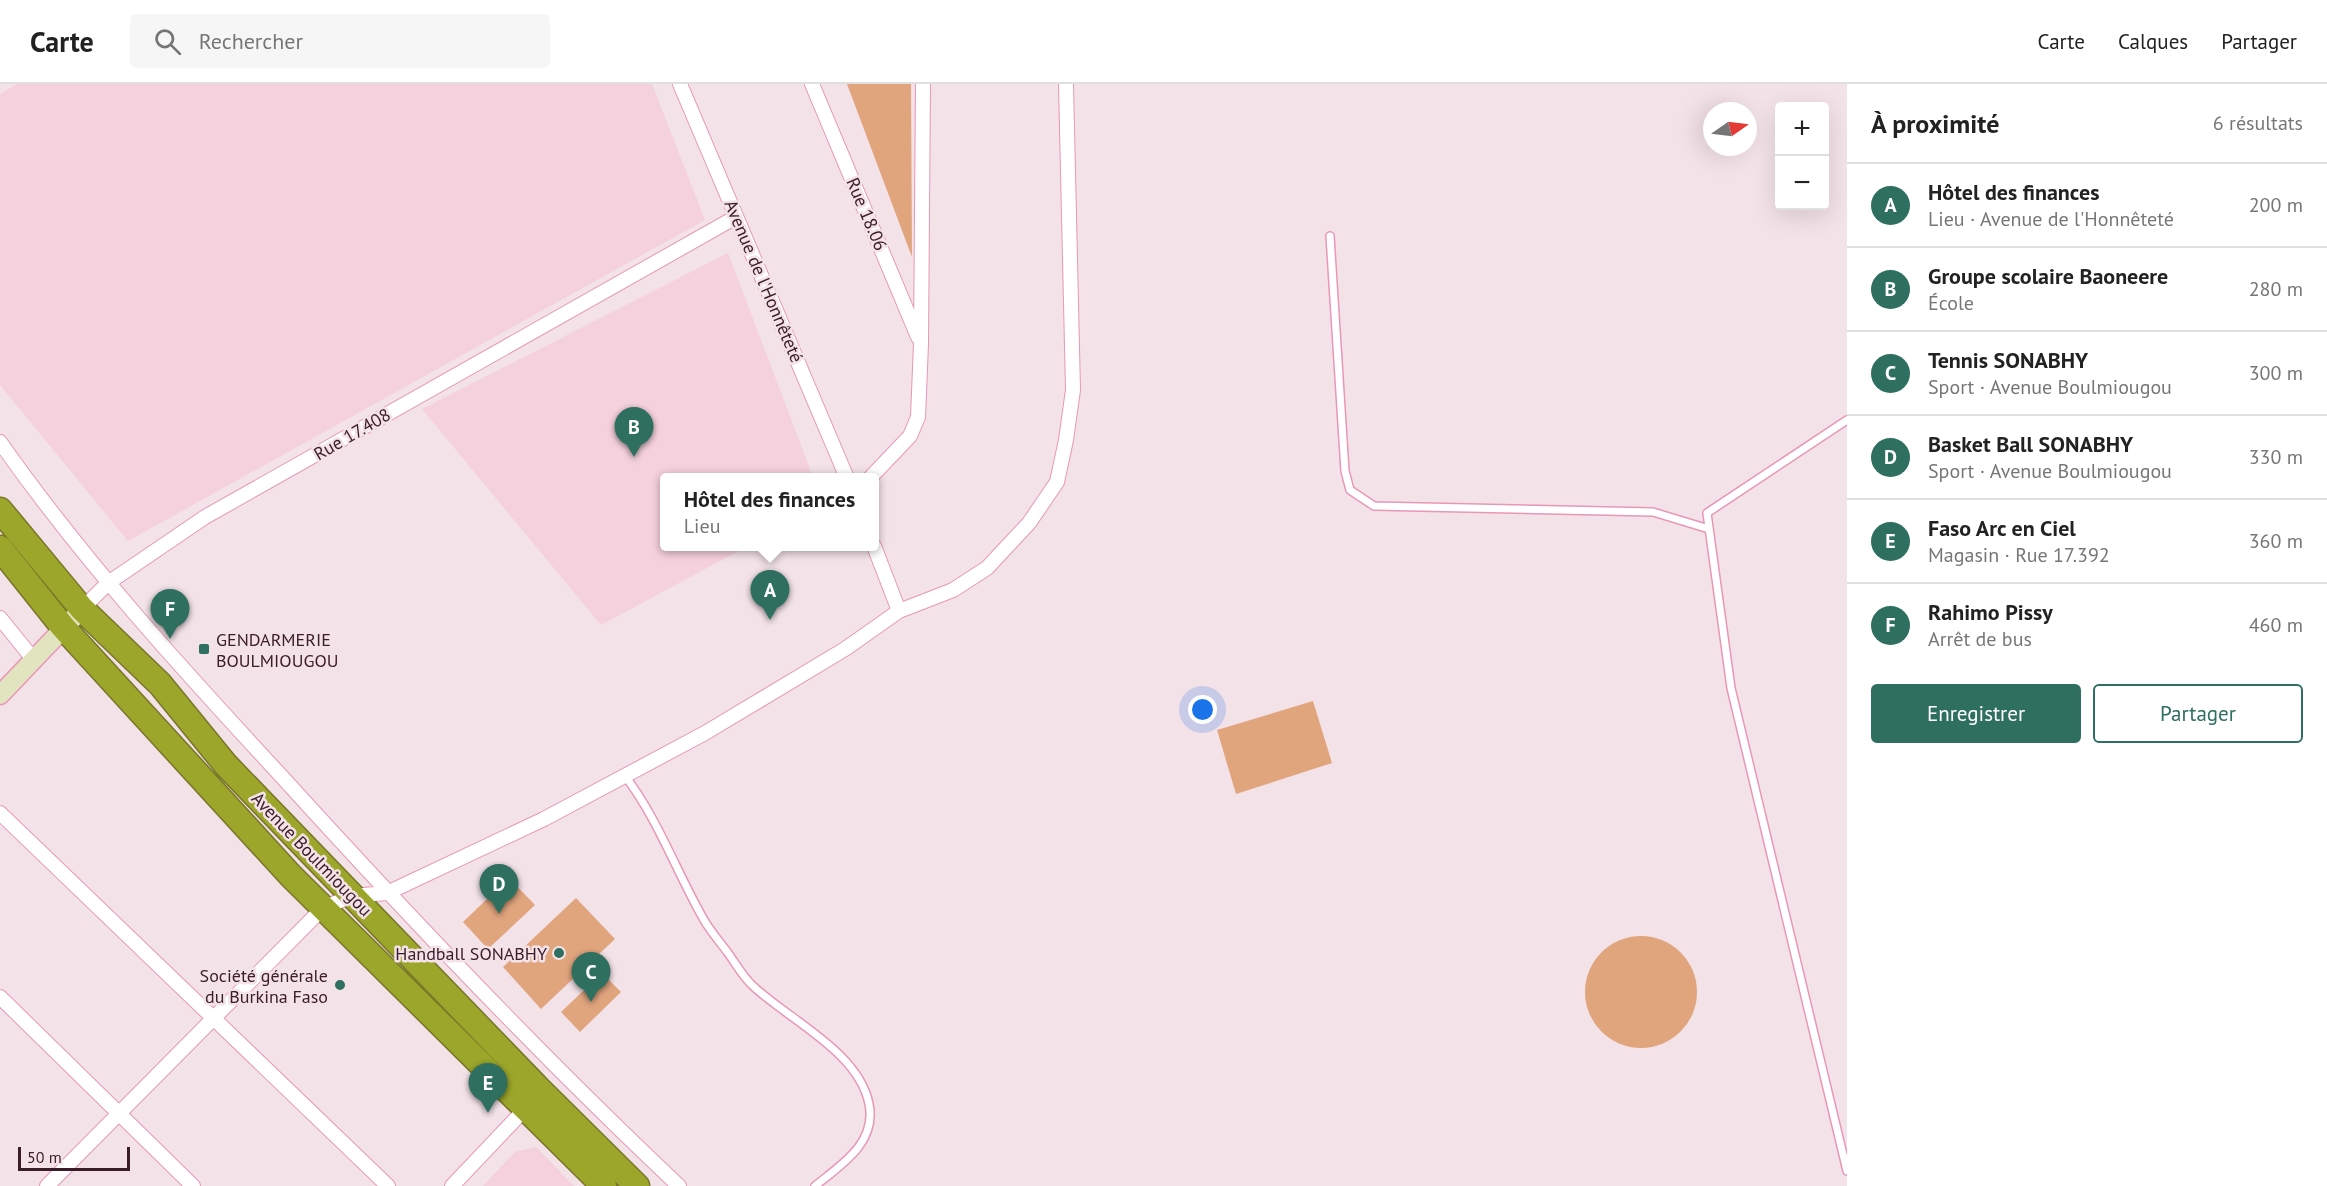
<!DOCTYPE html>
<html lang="fr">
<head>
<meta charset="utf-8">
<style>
	:root { --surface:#fff; --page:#f6f6f6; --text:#222; --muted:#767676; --line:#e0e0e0; --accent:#2e6f5f }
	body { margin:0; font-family:"PT Sans",sans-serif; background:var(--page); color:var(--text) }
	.controls { position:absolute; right:18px; top:18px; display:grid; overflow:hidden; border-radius:6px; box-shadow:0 6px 24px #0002 }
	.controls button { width:54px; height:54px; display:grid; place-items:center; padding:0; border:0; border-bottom:2px solid var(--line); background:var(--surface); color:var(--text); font:30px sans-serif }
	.compass { position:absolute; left:1703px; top:18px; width:54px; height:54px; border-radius:50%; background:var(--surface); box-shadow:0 6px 24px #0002; rotate:76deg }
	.scale { position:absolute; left:18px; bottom:15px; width:112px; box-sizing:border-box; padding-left:6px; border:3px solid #3b1c29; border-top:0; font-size:16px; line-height:21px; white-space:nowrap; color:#3b1c29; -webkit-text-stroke:4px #f3e2e8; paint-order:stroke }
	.you { position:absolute; left:1203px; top:626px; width:21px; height:21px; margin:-15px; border:4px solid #fff; border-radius:50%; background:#1a73e8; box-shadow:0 0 0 9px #1a73e833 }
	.badge { display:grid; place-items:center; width:39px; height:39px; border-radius:50%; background:var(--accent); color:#fff; font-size:20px; font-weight:700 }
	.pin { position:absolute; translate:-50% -50px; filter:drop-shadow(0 2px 3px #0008) }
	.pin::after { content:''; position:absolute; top:32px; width:21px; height:18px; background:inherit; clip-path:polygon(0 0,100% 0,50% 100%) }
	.popup { position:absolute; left:660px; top:389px; width:219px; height:78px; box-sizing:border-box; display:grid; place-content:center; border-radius:6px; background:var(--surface); filter:drop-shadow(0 2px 4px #0005); font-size:20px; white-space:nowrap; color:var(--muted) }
	.popup b { font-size:22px; color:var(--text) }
	.popup::after { content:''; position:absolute; left:50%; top:100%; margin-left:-12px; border:12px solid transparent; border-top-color:var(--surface) }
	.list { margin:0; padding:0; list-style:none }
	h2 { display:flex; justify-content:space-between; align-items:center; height:78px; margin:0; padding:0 24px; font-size:26px }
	h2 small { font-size:20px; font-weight:400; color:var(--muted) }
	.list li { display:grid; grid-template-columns:39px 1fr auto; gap:18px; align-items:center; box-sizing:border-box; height:84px; padding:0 24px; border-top:2px solid var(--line) }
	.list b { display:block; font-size:22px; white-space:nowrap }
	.list p { margin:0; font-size:20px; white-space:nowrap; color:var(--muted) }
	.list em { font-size:20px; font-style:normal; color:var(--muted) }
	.actions { display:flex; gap:12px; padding:18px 24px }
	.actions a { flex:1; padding:14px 0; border:2px solid var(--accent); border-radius:6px; text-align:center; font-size:21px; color:var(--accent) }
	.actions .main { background:var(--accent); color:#fff }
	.icon { flex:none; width:33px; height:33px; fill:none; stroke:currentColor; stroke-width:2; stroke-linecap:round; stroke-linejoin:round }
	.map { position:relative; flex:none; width:1847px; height:1102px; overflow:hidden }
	header { display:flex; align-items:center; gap:36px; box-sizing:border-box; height:84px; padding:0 30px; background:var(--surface); border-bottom:2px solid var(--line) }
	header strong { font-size:28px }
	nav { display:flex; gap:33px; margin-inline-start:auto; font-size:21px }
	.search { width:420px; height:54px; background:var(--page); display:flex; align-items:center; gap:15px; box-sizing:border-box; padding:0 21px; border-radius:6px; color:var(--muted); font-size:22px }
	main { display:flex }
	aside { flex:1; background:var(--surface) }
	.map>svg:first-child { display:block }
	.built { fill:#f5d0dd }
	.green { fill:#e1a57e }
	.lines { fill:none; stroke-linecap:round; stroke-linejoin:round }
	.lane-casing { stroke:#e897b7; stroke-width:10 }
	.street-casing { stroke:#e897b7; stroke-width:16 }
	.secondary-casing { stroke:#e897b7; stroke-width:21 }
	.highway-casing { stroke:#7a762a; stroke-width:27 }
	.lane { stroke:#fff; stroke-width:7 }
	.street { stroke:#fff; stroke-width:14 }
	.secondary { stroke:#e1e4bf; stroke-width:18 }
	.highway { stroke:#9ca62a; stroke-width:24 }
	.poi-dot { fill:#2e6f5f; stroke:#f3e2e8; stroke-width:2 }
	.labels { text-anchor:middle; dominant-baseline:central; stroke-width:5; stroke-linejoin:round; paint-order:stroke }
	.street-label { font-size:18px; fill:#3b1c29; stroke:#f3e2e8 }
	.poi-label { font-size:18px; fill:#3b1c29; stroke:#f3e2e8; text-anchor:end }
</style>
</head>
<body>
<header>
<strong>Carte</strong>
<div class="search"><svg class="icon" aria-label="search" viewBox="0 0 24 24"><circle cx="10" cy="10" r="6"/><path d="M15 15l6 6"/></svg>Rechercher</div>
<nav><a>Carte</a><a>Calques</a><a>Partager</a></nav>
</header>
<main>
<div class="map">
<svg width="1847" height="1102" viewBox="0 0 1847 1102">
	<rect width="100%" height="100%" fill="#f3e2e8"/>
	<path class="built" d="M17 0H652L705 136 128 457 0 301V10Z
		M728 169 813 393 665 394V462L746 463 601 541 422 325Z
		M536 1063 574 1102H483L515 1068Z"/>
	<path class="green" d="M847 0H911L912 173Z
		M1313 617 1332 679 1236 710 1217 646Z
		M509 794 535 821 488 865 463 838Z
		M576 814 615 855 541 925 503 883Z
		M1585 908a56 56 0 1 1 112 0a56 56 0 1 1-112 0Z
		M602 889 621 908 580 948 561 928Z"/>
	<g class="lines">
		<defs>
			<path id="lane" d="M1330 152 1345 387 1350 406 1374 422 1653 428 1709 445
				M1847 336 1707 429 1731 604 1847 1087
				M625 692C658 735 677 789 704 836 711 848 720 858 728 869 736 880 743 893 753 902 789 936 859 968 869 1020 877 1059 841 1081 815 1102"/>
			<path id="street" d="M680 0 847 394
				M812 0 918 253
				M0 358C85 479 184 587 284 695 411 835 541 972 679 1102
				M870 394 910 352 918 333 921 260 923 0
				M874 462 899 527
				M82 525 108 499 205 433 736 133
				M0 534 34 576
				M0 729 388 1102
				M0 913 193 1102
				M47 1102 323 824 352 812 387 809 544 735 705 649 845 565 899 527 953 506 987 484 1029 439 1057 398 1066 356 1073 306 1066 0
				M452 1102 525 1025"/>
			<path id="secondary" d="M0 611 82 525"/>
			<path id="highway" d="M0 426 82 525 160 600 226 681 537 1003 637 1102
				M0 464 63 543 291 792 604 1102"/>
		</defs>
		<use href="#lane" class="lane-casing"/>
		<use href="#street" class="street-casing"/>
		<use href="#secondary" class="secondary-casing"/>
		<use href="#highway" class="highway-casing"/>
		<use href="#lane" class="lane"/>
		<use href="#street" class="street"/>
		<use href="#secondary" class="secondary"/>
		<use href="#highway" class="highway"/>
	</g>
	<g class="poi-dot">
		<rect x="198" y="559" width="12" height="12" rx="3"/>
		<circle cx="559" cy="869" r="6"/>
		<circle cx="340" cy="901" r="6"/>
	</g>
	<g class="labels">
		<g class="street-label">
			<text transform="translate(867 130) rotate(67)">Rue 18.06</text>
			<text transform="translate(764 197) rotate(67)">Avenue de l'Honnêteté</text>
			<text transform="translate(352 350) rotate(-30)">Rue 17.408</text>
			<text transform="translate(312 770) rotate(46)">Avenue Boulmiougou</text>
		</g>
		<g class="poi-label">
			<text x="216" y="555" text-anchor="start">GENDARMERIE<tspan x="216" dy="21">BOULMIOUGOU</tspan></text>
			<text x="547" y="869">Handball SONABHY</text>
			<text x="328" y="891">Société générale<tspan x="328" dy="21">du Burkina Faso</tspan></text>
		</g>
	</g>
</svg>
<div class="controls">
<button>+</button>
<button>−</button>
</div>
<svg class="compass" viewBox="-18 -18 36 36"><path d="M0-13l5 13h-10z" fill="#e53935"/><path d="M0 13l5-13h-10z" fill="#767676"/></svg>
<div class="scale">50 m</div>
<div class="you"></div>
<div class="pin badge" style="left:770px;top:536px">A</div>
<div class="popup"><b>Hôtel des finances</b>Lieu</div>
<div class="pin badge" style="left:634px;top:373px">B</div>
<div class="pin badge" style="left:591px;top:918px">C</div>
<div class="pin badge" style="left:499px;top:830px">D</div>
<div class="pin badge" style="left:488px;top:1029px">E</div>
<div class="pin badge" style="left:170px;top:555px">F</div>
</div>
<aside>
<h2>À proximité<small>6 résultats</small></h2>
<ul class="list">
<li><span class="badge">A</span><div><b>Hôtel des finances</b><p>Lieu · Avenue de l'Honnêteté</p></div><em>200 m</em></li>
<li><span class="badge">B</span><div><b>Groupe scolaire Baoneere</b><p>École</p></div><em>280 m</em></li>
<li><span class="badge">C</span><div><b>Tennis SONABHY</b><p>Sport · Avenue Boulmiougou</p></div><em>300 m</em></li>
<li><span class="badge">D</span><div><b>Basket Ball SONABHY</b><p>Sport · Avenue Boulmiougou</p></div><em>330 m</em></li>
<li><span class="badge">E</span><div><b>Faso Arc en Ciel</b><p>Magasin · Rue 17.392</p></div><em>360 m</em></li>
<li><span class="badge">F</span><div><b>Rahimo Pissy</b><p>Arrêt de bus</p></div><em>460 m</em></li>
</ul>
<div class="actions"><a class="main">Enregistrer</a><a>Partager</a></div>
</aside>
</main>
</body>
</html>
